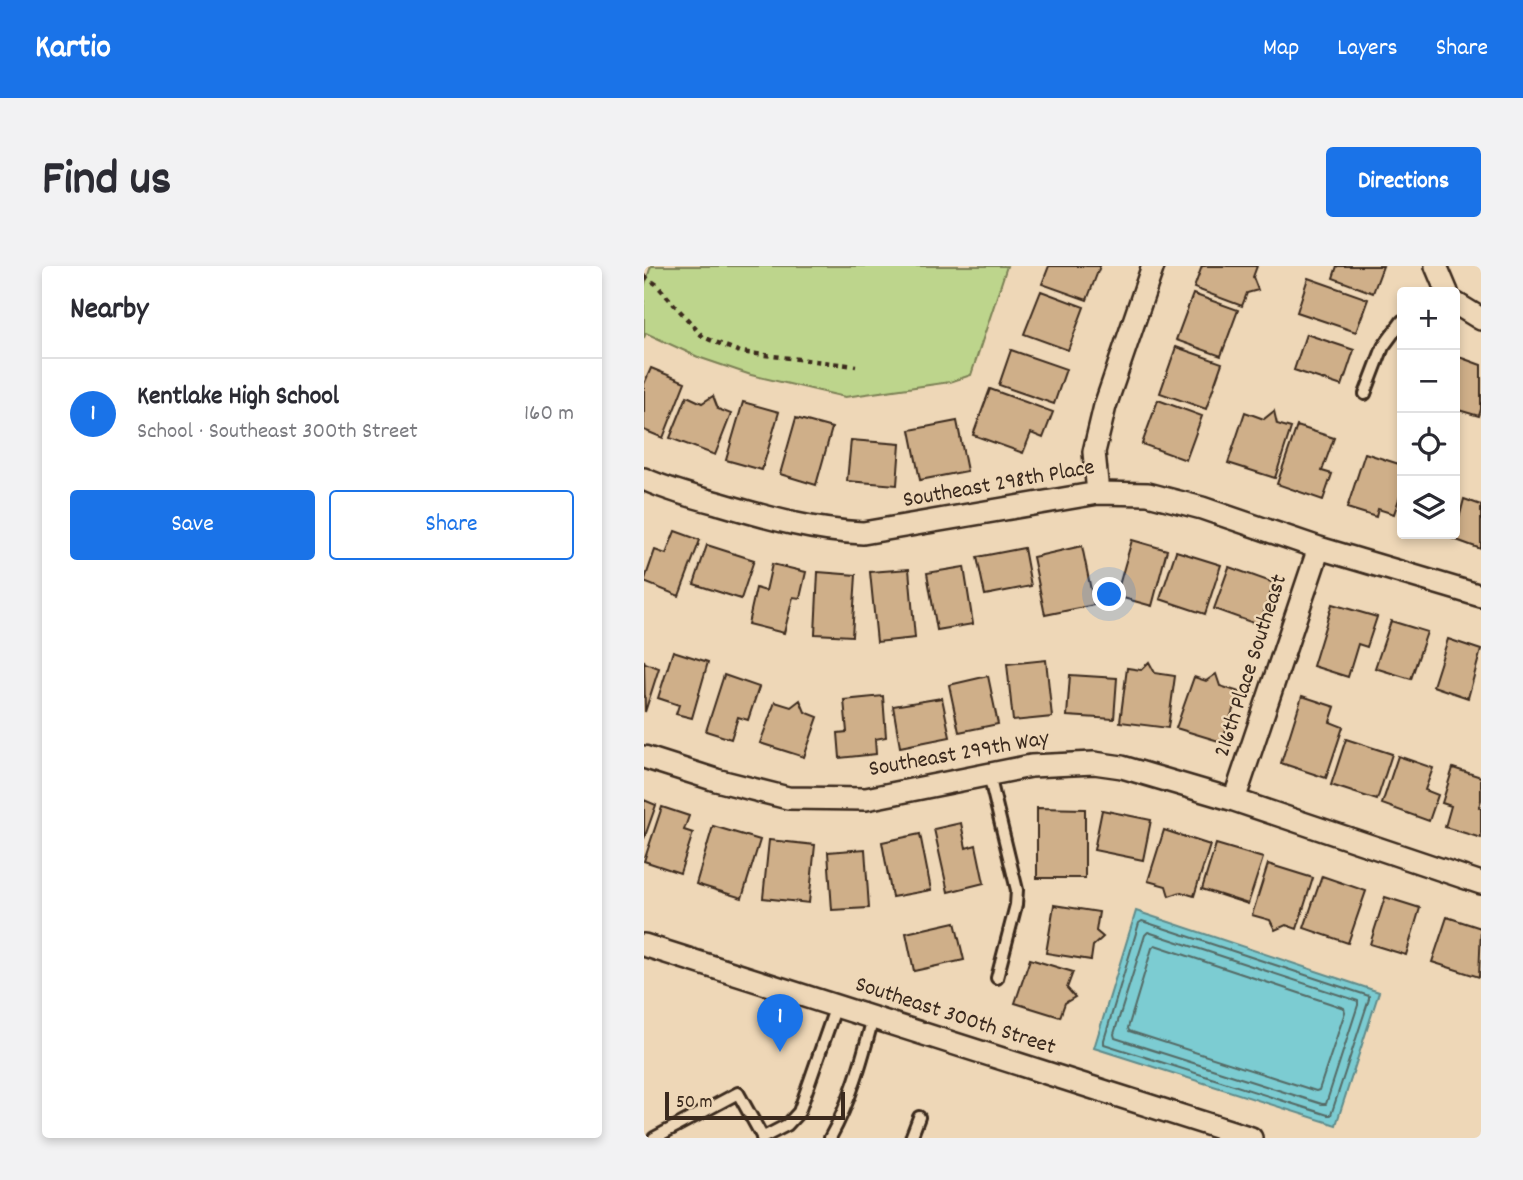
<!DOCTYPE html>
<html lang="en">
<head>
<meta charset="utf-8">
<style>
	:root { --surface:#fff; --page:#f2f2f3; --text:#2b2b33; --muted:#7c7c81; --line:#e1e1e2; --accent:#1a73e8 }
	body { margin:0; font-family:Dekko,sans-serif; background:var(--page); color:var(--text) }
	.controls { position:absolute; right:21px; top:21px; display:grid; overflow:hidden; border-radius:7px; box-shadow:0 4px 10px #0003 }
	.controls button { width:63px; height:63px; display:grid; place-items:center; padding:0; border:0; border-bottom:2px solid var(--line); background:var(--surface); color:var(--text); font:35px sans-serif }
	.scale { position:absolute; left:21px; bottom:18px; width:180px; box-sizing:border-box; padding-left:7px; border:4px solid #3b2a1e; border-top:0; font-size:19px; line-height:24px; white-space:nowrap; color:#3b2a1e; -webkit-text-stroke:5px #eed7b7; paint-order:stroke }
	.you { position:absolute; left:466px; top:329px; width:24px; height:24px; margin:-18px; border:5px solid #fff; border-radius:50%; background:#1a73e8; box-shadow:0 0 0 10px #1a73e833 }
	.badge { display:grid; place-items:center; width:46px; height:46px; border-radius:50%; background:var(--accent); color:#fff; font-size:23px; font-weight:700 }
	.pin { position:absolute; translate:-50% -58px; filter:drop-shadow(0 2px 4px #0008) }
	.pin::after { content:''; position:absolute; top:37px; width:24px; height:21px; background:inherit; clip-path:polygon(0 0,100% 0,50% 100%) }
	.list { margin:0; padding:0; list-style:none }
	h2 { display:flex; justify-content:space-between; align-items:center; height:91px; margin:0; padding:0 28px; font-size:30px }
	h2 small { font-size:23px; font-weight:400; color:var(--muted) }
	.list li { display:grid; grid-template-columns:46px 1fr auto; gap:21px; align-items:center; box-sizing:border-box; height:112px; padding:0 28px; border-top:2px solid var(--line) }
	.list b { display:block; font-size:26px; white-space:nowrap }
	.list p { margin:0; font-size:23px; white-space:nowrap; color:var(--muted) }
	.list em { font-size:23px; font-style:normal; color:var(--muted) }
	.actions { display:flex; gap:14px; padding:21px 28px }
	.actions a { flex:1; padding:16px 0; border:2px solid var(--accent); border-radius:7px; text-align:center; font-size:24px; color:var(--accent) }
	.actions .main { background:var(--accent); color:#fff }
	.icon { flex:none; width:38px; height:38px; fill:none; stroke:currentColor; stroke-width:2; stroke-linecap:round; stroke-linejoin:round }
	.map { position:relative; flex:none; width:837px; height:872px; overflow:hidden; border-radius:7px }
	header { display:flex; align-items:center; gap:42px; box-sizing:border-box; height:98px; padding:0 35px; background:var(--accent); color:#fff }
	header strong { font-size:33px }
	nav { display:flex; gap:38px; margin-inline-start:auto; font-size:24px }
	.intro { display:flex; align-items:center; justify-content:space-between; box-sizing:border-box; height:168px; padding:0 42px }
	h1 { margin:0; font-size:49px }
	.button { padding:18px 32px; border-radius:7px; background:var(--accent); color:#fff; font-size:24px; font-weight:700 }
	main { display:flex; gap:42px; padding:0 42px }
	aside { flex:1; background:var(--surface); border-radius:7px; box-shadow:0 4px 10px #0003 }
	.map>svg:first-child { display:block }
	.green { fill:#bdd58c; stroke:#7c8055; stroke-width:2 }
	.water { fill:#7bccd2; stroke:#618b8a; stroke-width:2 }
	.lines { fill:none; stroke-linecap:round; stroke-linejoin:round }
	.shore { stroke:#556b66; stroke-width:2 }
	.building { fill:#cfaf89; stroke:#3b2a1e; stroke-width:2 }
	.lane-casing { stroke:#3b2a1e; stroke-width:16 }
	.street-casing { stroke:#3b2a1e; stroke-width:26 }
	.path { stroke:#3b2a1e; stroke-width:4.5; stroke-dasharray:5 5; stroke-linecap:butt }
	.lane { stroke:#eed7b7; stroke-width:10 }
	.street { stroke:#eed7b7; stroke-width:21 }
	.labels { text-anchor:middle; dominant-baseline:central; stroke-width:5; stroke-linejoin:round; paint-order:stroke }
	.street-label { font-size:23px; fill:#3b2a1e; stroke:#eed7b7 }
</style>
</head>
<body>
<header>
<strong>Kartio</strong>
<nav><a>Map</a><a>Layers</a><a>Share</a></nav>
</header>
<div class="intro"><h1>Find us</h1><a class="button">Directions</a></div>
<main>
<aside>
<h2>Nearby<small></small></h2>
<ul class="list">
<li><span class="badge">1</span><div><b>Kentlake High School</b><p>School · Southeast 300th Street</p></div><em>160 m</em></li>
</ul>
<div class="actions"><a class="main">Save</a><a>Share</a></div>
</aside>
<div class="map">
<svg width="837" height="872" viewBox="0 0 837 872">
	<rect width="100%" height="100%" fill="#eed7b7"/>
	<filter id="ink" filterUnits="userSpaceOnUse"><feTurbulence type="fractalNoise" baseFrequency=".0143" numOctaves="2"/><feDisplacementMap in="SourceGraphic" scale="14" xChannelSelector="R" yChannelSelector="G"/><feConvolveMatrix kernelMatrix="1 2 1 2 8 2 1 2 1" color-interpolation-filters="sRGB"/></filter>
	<g filter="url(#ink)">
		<path class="green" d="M7 0H363L327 109 306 116 201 131 107 109 54 91 2 67 0 72V21Z"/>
		<path class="water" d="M492 645 735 726 692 859 450 782Z"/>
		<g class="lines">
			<path class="shore" d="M498 655 725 730V733L687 849H684L460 778V774L495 657Z
				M504 666 714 735V739L682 838H678L471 772 470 768 501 669Z
				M511 679 700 742 701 746 675 824 672 825 485 765 484 762 508 682Z"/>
		</g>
		<path class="building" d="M405 0H456L443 34 398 18Z
			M558 0H613L609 11 614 24 603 27 598 40 550 22Z
			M693 0H739L729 27 689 12Z
			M664 12 724 33 712 66 653 46Z
			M397 25 440 41 424 84 380 68Z
			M549 28 594 44 577 90 532 74Z
			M662 68 710 84 698 120 650 104Z
			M532 81 578 97 562 143 516 127Z
			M367 84 422 103 410 138 355 119Z
			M815 91 837 99V143L835 150 811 143V104Z
			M7 102 41 116 19 172 0 164V118Z
			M346 123 409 146 399 172 387 167 379 187 329 169Z
			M43 130 58 137 69 130 74 143 87 148 71 189 26 172Z
			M514 134 558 150 542 194 498 178Z
			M99 136 135 146 118 204 82 194Z
			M630 145 633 158 647 162 631 212 584 197 601 146 620 153Z
			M152 152 188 162 172 219 136 208Z
			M313 155 323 205 276 214 266 164Z
			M653 160 690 172 678 205 688 208 679 234 633 218Z
			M207 174 256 178 253 219 203 215Z
			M721 187 758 199V224L750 248 734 243 732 251 703 242Z
			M820 233 837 239V283L807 272 811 268Z
			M31 265 56 274 35 330 0 316 11 284 22 288Z
			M488 274 523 284 508 340 472 330Z
			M63 279 110 294 97 333 50 318Z
			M438 280 450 339 401 349 389 291Z
			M380 282 387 320 341 329 333 291Z
			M532 285 577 299 561 348 516 333Z
			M128 298 162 306 156 332 149 331 140 367 104 358 112 322 122 325Z
			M320 301 329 358 293 364 283 307Z
			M585 301 630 317 615 359 570 343Z
			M265 303 271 372 233 376 226 306Z
			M174 306 212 309 208 370 171 368Z
			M688 338 733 351 723 381 714 378 704 411 669 400Z
			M747 355 783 366 767 413 731 402Z
			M804 373 837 384 824 432 789 420Z
			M29 385 64 396 48 452 32 448 35 439 14 432Z
			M0 394 1 397 15 402 1 446Z
			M402 394 408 451 369 455 363 398Z
			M505 396 511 407 531 410 524 462 476 456 483 402 497 404Z
			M572 408 576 420 595 426 578 476 532 462 550 411 562 415Z
			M80 409 115 421 104 454 94 451 87 473 62 465Z
			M426 409 473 412 470 453 423 450Z
			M344 410 354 458 315 466 305 419Z
			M239 430 242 471 231 473 232 488 196 492 194 467 203 466 200 434Z
			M658 430 691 441 686 456 699 461 682 512 637 497Z
			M298 432 306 471 256 481 249 440Z
			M156 434 161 446 174 451 160 491 116 477 131 436 147 441Z
			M702 473 748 488 733 534 687 519Z
			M754 490 789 502 781 524 794 529 785 555 738 538Z
			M809 502 837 511V534L835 541 837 542V572L801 561 807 540 798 537Z
			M0 534 12 539 0 573Z
			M18 541 45 550 40 564 49 567 36 607 0 595Z
			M393 542 441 543V612H393Z
			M458 544 507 554 499 594 450 584Z
			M317 557 322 582 332 579 340 617 304 626 290 563Z
			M69 560 116 574 98 632 52 618Z
			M520 564 566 579 550 630 537 626 525 630 522 620 504 615Z
			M276 568 287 624 248 631 238 576Z
			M125 574 171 579 165 637 119 632Z
			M572 578 619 592 604 638 558 623Z
			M221 583 225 642 188 644 184 586Z
			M624 598 669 612 653 663 642 659 631 664 626 654 608 649Z
			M678 610 722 625 704 677 660 662Z
			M741 631 776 642 762 689 726 678Z
			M410 639 455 646 452 665 459 671 449 680 447 694 402 687Z
			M803 651 837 662 835 711 788 696Z
			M311 656 320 694 270 705 262 667Z
			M386 693 429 706 423 722 431 731 421 737 416 751 371 737Z"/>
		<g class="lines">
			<defs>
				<path id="lane" d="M721 128 739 81 758 55
					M345 509 373 624 372 639 353 712
					M10 872 94 827 119 872
					M118 872 143 859 155 846 192 740
					M186 872C207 834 218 794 229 752
					M267 872 275 851"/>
				<path id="street" d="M792 0 803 26
					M811 37 837 53
					M0 213C24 224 51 231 77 238 124 252 170 265 219 267L454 227 504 228 558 242 675 282 837 330
					M454 227 450 186 461 140 509 0
					M0 491 72 514 144 532 222 533 387 500 450 497 478 501 590 534 837 617
					M590 534 675 282
					M0 679 607 872"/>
			</defs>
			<use href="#lane" class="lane-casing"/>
			<use href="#street" class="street-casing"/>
			<path class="path" d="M0 10 12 18 59 71 96 86 212 100"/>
			<use href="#lane" class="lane"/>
			<use href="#street" class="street"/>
		</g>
	</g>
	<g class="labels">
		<g class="street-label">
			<text transform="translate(355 219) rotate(-10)">Southeast 298th Place</text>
			<text transform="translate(608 400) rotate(-72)">216th Place Southeast</text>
			<text transform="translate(315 489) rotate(-10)">Southeast 299th Way</text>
			<text transform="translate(311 751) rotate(18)">Southeast 300th Street</text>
		</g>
	</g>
</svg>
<div class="controls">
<button>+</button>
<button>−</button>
<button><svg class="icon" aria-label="locate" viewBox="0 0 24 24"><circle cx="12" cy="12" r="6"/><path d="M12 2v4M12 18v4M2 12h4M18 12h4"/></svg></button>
<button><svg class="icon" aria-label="layers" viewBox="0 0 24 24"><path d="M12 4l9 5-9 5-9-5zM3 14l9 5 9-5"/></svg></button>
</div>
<div class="scale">50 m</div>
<div class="you"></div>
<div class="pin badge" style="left:136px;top:786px">1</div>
</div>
</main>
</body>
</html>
